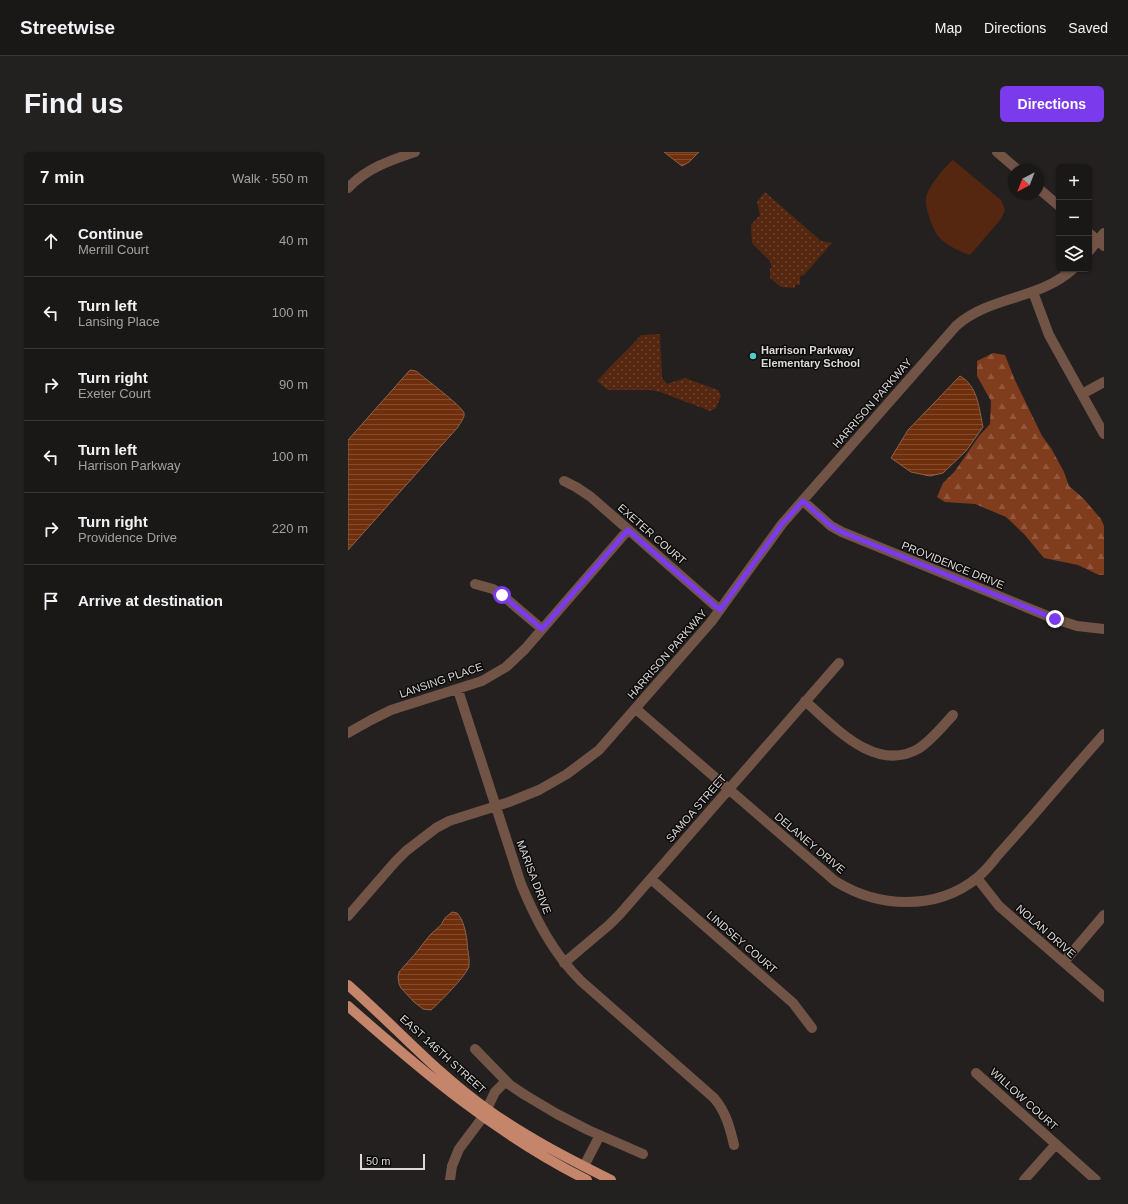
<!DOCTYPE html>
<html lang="en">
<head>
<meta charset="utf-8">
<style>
	:root { --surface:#1a1817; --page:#232120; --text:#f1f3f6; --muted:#9fa0a1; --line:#383736; --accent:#7c3aed }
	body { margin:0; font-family:Arial,sans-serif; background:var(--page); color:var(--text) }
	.controls { position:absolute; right:12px; top:12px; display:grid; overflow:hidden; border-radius:6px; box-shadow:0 1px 3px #0004 }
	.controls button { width:36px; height:36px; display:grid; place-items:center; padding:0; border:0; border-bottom:1px solid var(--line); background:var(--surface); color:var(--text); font:20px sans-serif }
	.compass { position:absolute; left:660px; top:12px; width:36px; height:36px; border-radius:50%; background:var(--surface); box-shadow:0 1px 3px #0004; rotate:222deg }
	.scale { position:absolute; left:12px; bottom:10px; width:65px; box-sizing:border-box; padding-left:4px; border:2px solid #dcdad9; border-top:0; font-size:11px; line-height:14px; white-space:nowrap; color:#dcdad9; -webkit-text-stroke:3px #0c0a0a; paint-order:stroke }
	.stop { position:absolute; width:12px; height:12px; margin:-9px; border:3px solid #7c3aed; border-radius:50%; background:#fff }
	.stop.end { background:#7c3aed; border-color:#fff; box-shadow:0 1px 4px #0008 }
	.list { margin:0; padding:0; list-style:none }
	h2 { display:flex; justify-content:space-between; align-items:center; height:52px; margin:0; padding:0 16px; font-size:17px }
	h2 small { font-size:13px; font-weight:400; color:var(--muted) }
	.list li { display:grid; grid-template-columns:26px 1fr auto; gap:12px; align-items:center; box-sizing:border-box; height:72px; padding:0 16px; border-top:1px solid var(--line) }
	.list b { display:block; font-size:15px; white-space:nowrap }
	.list p { margin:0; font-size:13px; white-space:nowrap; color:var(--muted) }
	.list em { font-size:13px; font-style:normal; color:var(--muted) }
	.icon { flex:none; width:22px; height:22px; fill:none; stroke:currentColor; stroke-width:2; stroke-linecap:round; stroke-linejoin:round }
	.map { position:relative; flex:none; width:756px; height:1028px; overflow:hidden; border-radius:6px }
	header { display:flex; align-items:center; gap:24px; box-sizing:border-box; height:56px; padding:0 20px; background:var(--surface); border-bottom:1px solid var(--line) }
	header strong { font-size:19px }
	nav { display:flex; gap:22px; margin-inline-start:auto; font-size:14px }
	.intro { display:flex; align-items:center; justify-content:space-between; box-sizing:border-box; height:96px; padding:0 24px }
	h1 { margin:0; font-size:28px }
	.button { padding:10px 18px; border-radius:6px; background:var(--accent); color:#fff; font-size:14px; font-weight:700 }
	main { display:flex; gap:24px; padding:0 24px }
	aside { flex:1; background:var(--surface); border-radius:6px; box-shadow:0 1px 3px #0004 }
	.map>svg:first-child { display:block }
	.forest { fill:url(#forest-firs) }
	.park { fill:url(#park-dots) }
	.pitch { fill:#562710 }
	.water { fill:url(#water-rules); stroke:#90624a }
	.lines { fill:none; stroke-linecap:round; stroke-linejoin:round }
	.minor { stroke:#725447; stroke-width:10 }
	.major { stroke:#c4856a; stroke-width:10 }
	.route { stroke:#7c3aed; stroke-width:5 }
	.poi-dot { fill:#53cdcb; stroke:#0c0a0a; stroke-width:1.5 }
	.labels { text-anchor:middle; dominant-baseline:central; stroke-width:3; stroke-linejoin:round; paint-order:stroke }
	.poi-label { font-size:11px; font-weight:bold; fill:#dcdad9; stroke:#0c0a0a; text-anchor:start }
	.street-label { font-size:11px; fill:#dcdad9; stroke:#0c0a0a }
</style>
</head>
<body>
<header>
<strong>Streetwise</strong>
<nav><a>Map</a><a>Directions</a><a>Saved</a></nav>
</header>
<div class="intro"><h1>Find us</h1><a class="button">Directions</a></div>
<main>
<aside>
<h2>7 min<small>Walk · 550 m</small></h2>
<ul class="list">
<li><svg class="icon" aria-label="ahead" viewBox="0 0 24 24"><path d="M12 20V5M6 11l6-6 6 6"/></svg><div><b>Continue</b><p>Merrill Court</p></div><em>40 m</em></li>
<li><svg class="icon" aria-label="left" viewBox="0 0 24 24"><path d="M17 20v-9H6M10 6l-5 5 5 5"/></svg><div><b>Turn left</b><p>Lansing Place</p></div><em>100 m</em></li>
<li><svg class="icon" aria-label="right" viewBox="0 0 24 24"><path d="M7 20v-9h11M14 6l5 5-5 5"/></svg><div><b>Turn right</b><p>Exeter Court</p></div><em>90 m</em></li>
<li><svg class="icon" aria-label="left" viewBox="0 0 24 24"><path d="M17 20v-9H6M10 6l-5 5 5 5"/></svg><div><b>Turn left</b><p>Harrison Parkway</p></div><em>100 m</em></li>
<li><svg class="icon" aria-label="right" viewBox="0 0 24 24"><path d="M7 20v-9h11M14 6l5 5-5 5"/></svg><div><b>Turn right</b><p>Providence Drive</p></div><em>220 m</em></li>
<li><svg class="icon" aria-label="arrive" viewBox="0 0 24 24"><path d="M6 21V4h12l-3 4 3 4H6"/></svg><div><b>Arrive at destination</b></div></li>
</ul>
</aside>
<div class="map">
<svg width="756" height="1028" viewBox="0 0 756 1028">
	<defs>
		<pattern id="forest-firs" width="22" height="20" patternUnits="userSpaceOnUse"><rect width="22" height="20" fill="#803d1e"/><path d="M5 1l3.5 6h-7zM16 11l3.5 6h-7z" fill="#91583e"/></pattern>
		<pattern id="park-dots" width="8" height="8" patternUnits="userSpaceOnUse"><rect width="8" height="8" fill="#562710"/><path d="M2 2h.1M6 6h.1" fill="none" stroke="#6e4632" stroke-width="1.8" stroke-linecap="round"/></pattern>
		<pattern id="water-rules" width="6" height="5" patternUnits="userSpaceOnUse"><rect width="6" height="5" fill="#6f2e0c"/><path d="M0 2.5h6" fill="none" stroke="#834c2f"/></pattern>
	</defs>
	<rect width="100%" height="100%" fill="#23201f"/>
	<path class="forest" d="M645 201 657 203 666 226 694 284 703 296 716 320 721 334 735 346 753 367 756 374V423H751L730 413 696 406 676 382 658 365 627 352 597 350 589 345 595 331 607 319 631 284 642 272 643 249 629 224V209Z"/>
	<path class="park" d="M417 40 473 89 484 91 456 123 452 124V133H447V136L433 135 422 126V116H424L422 109 404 91 403 73 412 63 409 50Z
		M312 182 314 226 319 232 337 226 370 238 373 244 368 256 362 259 312 240 302 238H260L249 229C263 213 279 199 293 183Z"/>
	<path class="pitch" d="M605 8 653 48 657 58 653 67 622 103C614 101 595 91 590 84 585 78 576 53 578 46 581 33 596 16 605 8Z"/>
	<path class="water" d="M316 0H351L341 10 334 14Z
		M62 218 68 219C76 226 114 254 116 261 117 266 112 271 110 275L0 398V288Z
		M612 224C630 234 631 257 635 275L618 299 595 321 582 324 563 320 543 306 560 278Z
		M104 760 109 761C115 767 118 780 119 789 119 798 122 805 121 814 119 823 91 851 83 858L75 857 66 850 53 836 51 832 50 825 51 820 67 802 82 783 93 773 97 766Z"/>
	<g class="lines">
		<path class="minor" d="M649 0 670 18
			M0 36C19 16 41 9 67 0
			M690 36 711 54
			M741 81 756 94
			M741 99 756 81
			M685 140 701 183 756 282
			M734 242 756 230
			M216 329 228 335 243 345 372 458
			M455 349 483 374 494 380 707 467 729 474 756 477
			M127 432 145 437 154 443 194 477
			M110 538 173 732C188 768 205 801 233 829L366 946C378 960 382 976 386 993
			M457 549C487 575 527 621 570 597 583 589 594 575 605 563
			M288 557 487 729C530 756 588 759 629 726 637 719 644 711 650 703 661 691 671 679 682 667 707 638 731 610 756 582
			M0 581 23 568 43 558 134 529 158 515 177 497 280 378
			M629 726 651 754 667 768 756 845
			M303 727 445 851 464 876
			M0 764 47 710 58 699 88 676 101 669 161 650 191 638 219 622 251 598 363 470 434 372 608 174C641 144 691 148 725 117
			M716 810 756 763
			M216 811 261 773 272 762 491 511
			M127 897 162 933 177 943 209 962 240 978 295 1002
			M628 921 748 1028
			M236 1014 252 983
			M102 1028 104 1014 111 997 135 965 147 940 158 929
			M676 1028 708 992"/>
		<path class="major" d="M0 833C47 874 88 921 139 957 178 985 221 1007 263 1028
			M0 854C75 920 149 983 239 1028"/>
	</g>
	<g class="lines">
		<path class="route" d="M154 443 194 477 280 378 372 458 434 372 455 349 483 374 494 380 707 467"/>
	</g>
	<circle class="poi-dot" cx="405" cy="204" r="4"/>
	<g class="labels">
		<g class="poi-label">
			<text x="413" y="198">Harrison Parkway<tspan x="413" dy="13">Elementary School</tspan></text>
		</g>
		<g class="street-label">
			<text transform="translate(524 251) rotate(-49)">HARRISON PARKWAY</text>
			<text transform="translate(304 382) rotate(41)">EXETER COURT</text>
			<text transform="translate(605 413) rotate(22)">PROVIDENCE DRIVE</text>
			<text transform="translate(319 502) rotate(-49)">HARRISON PARKWAY</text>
			<text transform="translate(93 528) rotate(-19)">LANSING PLACE</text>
			<text transform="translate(348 656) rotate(-49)">SAMOA STREET</text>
			<text transform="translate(462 691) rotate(40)">DELANEY DRIVE</text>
			<text transform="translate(186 725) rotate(69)">MARISA DRIVE</text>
			<text transform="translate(698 779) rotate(41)">NOLAN DRIVE</text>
			<text transform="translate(394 790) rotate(41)">LINDSEY COURT</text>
			<text transform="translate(95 902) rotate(42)">EAST 146TH STREET</text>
			<text transform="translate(676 947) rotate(42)">WILLOW COURT</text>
		</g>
	</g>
</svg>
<div class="controls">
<button>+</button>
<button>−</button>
<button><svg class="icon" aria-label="layers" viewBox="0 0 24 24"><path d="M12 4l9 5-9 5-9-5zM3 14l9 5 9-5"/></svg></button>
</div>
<svg class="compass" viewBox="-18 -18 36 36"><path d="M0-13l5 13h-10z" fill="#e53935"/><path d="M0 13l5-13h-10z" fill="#9fa0a1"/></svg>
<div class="scale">50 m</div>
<div class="stop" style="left:154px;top:443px"></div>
<div class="stop end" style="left:707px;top:467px"></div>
</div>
</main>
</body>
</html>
